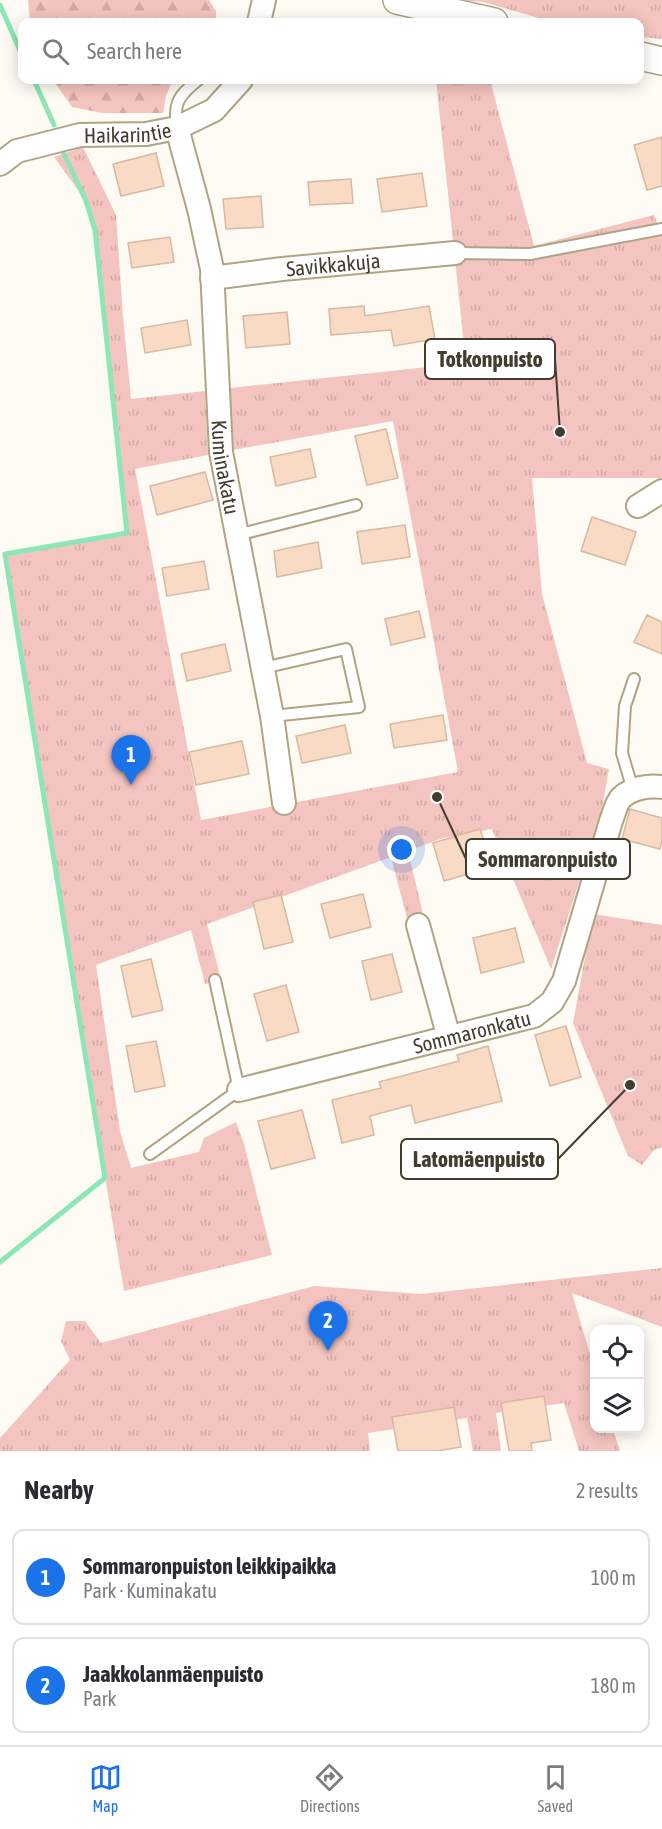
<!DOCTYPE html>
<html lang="en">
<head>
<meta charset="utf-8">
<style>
	:root { --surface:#fff; --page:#f7f7f7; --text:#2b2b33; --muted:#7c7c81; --line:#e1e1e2; --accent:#1a73e8 }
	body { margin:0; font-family:"Asap Condensed",sans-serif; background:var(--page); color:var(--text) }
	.controls { position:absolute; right:18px; bottom:18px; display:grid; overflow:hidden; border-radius:12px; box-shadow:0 3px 15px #0003 }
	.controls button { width:54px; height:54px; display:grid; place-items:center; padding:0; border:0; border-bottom:2px solid var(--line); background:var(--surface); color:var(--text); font:30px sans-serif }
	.you { position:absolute; left:402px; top:850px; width:21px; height:21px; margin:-15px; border:4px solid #fff; border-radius:50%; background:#1a73e8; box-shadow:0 0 0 9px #1a73e833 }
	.badge { display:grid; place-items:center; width:39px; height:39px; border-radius:50%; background:var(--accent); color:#fff; font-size:20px; font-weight:700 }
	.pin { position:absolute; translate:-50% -50px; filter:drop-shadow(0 2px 3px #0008) }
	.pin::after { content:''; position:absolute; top:32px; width:21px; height:18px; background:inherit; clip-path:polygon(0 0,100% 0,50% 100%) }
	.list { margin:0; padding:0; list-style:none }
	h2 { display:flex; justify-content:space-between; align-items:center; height:78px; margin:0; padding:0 24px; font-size:26px }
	h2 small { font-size:20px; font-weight:400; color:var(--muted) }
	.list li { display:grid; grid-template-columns:39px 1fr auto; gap:18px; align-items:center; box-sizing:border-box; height:96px; margin:0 12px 12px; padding:0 12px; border:2px solid var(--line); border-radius:12px }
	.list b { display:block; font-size:22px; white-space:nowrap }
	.list p { margin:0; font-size:20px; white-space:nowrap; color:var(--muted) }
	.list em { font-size:20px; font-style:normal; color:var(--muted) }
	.icon { flex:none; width:33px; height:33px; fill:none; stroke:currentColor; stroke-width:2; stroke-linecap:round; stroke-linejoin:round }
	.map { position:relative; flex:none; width:662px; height:1451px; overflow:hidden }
	.search { position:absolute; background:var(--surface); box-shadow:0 3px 15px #0003; left:18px; right:18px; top:18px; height:66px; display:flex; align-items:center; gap:15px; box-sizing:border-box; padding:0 21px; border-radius:12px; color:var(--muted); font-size:22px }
	.sheet { height:294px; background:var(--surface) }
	nav { display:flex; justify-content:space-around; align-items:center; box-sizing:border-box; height:84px; border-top:2px solid var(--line); background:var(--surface); font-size:16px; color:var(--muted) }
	nav a { display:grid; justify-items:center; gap:3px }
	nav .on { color:var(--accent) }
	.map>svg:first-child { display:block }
	.grass { fill:url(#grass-tufts) }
	.forest { fill:url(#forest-firs) }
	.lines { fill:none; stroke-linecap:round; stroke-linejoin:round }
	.stream { stroke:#8ce6b6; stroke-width:5 }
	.building { fill:#f8dac5; stroke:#d8b8a2; stroke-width:1.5 }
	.service-casing { stroke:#b0a484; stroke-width:14 }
	.minor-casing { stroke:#b0a484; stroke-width:26 }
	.tertiary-casing { stroke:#b0a484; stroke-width:30 }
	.service { stroke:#fff; stroke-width:10 }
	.minor { stroke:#fff; stroke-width:22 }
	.tertiary { stroke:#fff; stroke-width:27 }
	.labels { text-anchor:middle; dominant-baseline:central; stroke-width:6; stroke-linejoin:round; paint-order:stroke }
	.street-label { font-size:21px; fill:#413d2f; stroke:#fff }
	.leader { fill:none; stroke:#413d2f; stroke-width:2 }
	.callout-dot { fill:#413d2f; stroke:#fff; stroke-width:2 }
	.callout { fill:#fff; stroke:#413d2f; stroke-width:2 }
	.callout-label { font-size:22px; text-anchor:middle; font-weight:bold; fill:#413d2f }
</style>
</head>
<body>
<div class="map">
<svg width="662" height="1451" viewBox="0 0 662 1451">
	<defs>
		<pattern id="grass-tufts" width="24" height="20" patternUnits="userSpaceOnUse" patternTransform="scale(1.5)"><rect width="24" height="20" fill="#f4c4c0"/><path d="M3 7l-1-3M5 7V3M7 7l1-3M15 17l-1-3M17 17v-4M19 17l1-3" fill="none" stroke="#d2a9a5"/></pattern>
		<pattern id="forest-firs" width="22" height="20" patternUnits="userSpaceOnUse" patternTransform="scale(1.5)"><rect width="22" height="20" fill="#f4c4c0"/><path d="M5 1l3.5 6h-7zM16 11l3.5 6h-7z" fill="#d2a9a5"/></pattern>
	</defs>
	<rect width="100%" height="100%" fill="#fdfbf4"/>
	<path class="grass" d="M454 0H662V39L640 37V22H553L483 2Z
		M436 80H490L534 246 654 215 662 235V478H532L542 594 587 763 609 769 601 814 551 969 492 829 443 838 408 851 423 914 407 918 391 857 207 924 221 980 205 984 191 930 96 965 120 1131 131 1168 199 1152 204 1138 236 1122 244 1144 272 1255 124 1291 68 955 5 554 127 533 95 230 86 201 54 157 83 147 116 215 123 317 131 399 205 391 208 455 135 469 201 820 458 772 393 421 233 450 230 388 466 363Z
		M593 914 662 925V1147L654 1150 642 1165 628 1156 573 1023Z
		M662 1268V1327L572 1293 594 1368V1428L613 1429 620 1451H579L564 1403 496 1413 501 1451H473L467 1418 368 1433 370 1451H0V1438L70 1360 61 1341 66 1321H85L101 1343 314 1286 421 1294Z"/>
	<path class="forest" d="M28 0H209L216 11V22H30Z
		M53 80H173L166 96 163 113H102L72 107Z"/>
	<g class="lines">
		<path class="stream" d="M0 5 22 55
			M34 80 54 125
			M0 1262 105 1178 5 554 127 533 95 230 86 201 64 154"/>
	</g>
	<path class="building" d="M662 137V186L647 190 634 145Z
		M156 153 164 186 121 196 113 164Z
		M422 173 427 206 382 212 377 179Z
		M351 179 353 203 310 205 308 182Z
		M261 196 263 227 226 229 223 199Z
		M170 237 174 262 132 268 128 243Z
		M364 306 365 316 429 306 435 339 394 346 391 330 331 335 329 309Z
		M287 312 290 344 246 348 243 316Z
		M187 320 191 345 145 353 141 328Z
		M386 429 398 478 367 485 355 436Z
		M310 449 316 477 276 486 270 457Z
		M205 472 213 500 157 515 150 486Z
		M592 517 636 532 625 565 581 551Z
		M405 525 410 557 362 564 357 532Z
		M318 542 322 568 277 577 274 551Z
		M204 561 209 589 167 596 162 568Z
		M419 611 425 637 391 645 385 619Z
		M647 615 662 622V654L634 642Z
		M225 644 231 671 187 681 181 654Z
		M443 715 447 740 394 748 390 724Z
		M345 725 351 753 302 763 296 736Z
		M242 741 249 774 196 785 189 752Z
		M630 809 662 818V841L660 849 622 839Z
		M480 829 492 867 444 881 433 843Z
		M363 894 371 927 330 938 321 904Z
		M281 895 293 942 264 949 253 902Z
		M515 928 524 962 481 973 473 938Z
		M392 954 402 992 371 1000 362 961Z
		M151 959 163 1010 132 1017 121 966Z
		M286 985 299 1032 267 1041 254 994Z
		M566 1026 581 1077 550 1086 535 1035Z
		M156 1041 165 1086 135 1092 126 1046Z
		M488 1046 502 1101 415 1123 411 1105 370 1116 374 1135 342 1143 332 1100 381 1088 379 1082 459 1061 457 1055Z
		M302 1110 315 1158 271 1169 258 1121Z
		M544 1396 551 1440 531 1443 532 1451H509L501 1403Z
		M454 1407 461 1447 437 1451H398L392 1417Z"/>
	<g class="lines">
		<defs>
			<path id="service" d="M177 128C173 103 179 95 198 80
				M455 253 530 254 662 229
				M237 535 356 505
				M263 668 346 649 359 707 272 716
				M633 790 622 753 625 706 634 679
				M150 1154 239 1090 215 980"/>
			<g id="minor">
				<path d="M259 22 264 0"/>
				<path id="s1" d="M177 128 199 209 212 269 221 452 272 716 284 803"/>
				<path id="s2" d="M0 164 17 151 80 135 146 134 177 128 214 110 241 80"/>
				<path id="s3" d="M212 278 282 269 455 253"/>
				<path d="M638 506 662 491"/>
				<path d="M418 925 449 1038"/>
				<path id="s4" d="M239 1090 534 1016 552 1002 564 981 611 821C614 814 616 803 621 798 631 788 649 785 662 787"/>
			</g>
			<path id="tertiary" d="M397 0 494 22
				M640 56 662 61"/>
		</defs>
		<use href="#service" class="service-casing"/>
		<use href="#minor" class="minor-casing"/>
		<use href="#tertiary" class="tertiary-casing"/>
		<use href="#service" class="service"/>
		<use href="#minor" class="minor"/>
		<use href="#tertiary" class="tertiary"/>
	</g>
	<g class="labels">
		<g class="street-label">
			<text stroke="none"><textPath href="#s2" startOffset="134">Haikarintie</textPath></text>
			<text stroke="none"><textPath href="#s3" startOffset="122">Savikkakuja</textPath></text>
			<text stroke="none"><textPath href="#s1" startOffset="344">Kuminakatu</textPath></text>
			<text stroke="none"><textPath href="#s4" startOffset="240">Sommaronkatu</textPath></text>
		</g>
	</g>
	<path class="leader" d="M560 432L555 359M437 797L466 859M630 1085L558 1159"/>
	<g class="callout-dot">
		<circle cx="560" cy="432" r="6"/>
		<circle cx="437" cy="797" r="6"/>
		<circle cx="630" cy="1085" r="6"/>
	</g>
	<g class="callout">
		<rect x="425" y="339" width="130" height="40" rx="6"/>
		<rect x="466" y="839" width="164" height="40" rx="6"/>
		<rect x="401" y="1139" width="157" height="40" rx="6"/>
	</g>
	<g class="callout-label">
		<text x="490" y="367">Totkonpuisto</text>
		<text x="548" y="867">Sommaronpuisto</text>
		<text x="479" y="1167">Latomäenpuisto</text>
	</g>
</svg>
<div class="controls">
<button><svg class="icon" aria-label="locate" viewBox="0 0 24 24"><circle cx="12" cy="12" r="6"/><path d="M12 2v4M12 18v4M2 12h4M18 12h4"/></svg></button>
<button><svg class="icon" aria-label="layers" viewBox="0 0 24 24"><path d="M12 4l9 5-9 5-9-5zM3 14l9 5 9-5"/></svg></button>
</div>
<div class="you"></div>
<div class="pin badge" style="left:131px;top:785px">1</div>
<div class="pin badge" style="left:328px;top:1351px">2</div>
<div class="search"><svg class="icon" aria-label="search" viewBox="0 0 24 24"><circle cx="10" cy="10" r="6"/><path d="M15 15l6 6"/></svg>Search here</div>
</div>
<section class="sheet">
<h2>Nearby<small>2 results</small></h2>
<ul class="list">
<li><span class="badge">1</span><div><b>Sommaronpuiston leikkipaikka</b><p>Park · Kuminakatu</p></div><em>100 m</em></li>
<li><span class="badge">2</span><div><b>Jaakkolanmäenpuisto</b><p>Park</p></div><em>180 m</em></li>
</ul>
</section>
<nav>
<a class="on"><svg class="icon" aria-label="map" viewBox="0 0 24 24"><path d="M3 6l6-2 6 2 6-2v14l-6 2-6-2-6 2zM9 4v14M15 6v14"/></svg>Map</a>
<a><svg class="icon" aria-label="directions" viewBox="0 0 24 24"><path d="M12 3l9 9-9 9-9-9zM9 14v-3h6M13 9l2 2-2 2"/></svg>Directions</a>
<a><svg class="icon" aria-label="saved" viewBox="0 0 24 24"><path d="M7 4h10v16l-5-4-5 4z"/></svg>Saved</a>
</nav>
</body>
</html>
